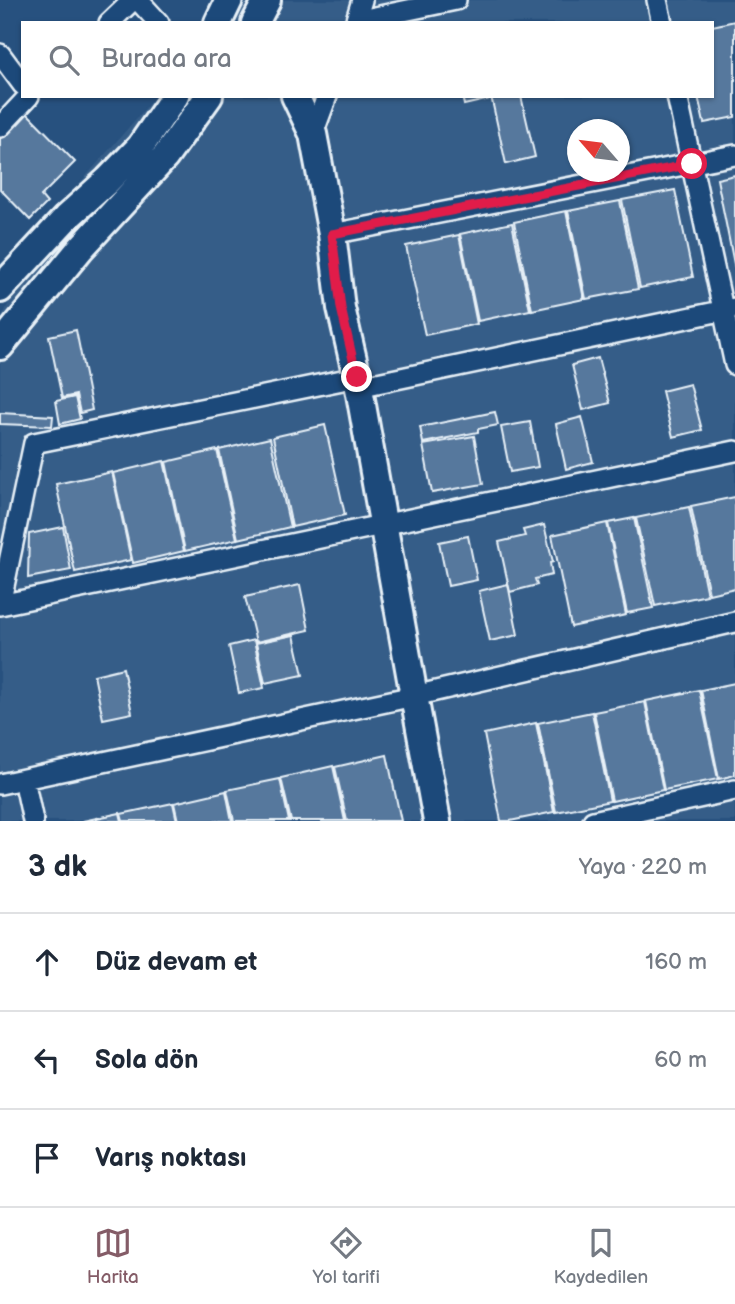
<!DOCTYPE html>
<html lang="tr">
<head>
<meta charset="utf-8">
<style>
	:root { --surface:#fff; --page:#f2f2f3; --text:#1f2937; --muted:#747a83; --line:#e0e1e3; --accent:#845c67 }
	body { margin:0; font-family:"Balsamiq Sans",sans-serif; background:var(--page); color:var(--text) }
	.compass { position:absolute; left:567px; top:119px; width:63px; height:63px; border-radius:50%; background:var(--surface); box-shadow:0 2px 5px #0004; rotate:298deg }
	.stop { position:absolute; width:21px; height:21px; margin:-16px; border:5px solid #e11d48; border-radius:50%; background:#fff }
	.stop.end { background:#e11d48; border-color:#fff; box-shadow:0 2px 7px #0008 }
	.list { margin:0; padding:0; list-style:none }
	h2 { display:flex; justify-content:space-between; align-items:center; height:91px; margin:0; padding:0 28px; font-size:30px }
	h2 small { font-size:23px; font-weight:400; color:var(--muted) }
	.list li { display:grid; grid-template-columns:46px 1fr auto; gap:21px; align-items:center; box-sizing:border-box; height:98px; padding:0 28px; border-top:2px solid var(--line) }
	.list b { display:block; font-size:26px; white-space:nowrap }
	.list em { font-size:23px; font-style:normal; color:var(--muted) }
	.icon { flex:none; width:38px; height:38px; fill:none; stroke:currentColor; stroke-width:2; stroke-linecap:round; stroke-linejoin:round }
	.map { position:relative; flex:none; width:735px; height:821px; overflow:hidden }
	.search { position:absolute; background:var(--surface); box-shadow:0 2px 5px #0004; left:21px; right:21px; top:21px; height:77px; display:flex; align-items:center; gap:18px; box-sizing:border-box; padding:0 24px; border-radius:0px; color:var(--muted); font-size:26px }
	.sheet { height:385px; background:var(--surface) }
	nav { display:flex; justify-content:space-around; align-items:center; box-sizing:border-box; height:98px; border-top:2px solid var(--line); background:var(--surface); font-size:19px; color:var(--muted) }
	nav a { display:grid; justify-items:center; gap:4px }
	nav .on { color:var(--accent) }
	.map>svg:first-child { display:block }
	.built { fill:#355d88; fill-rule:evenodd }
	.building { fill:#57789d; stroke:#e8f1f8; stroke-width:2 }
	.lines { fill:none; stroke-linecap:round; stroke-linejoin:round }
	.minor-casing { stroke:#e8f1f8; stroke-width:24 }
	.major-casing { stroke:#e8f1f8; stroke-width:32 }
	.minor { stroke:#1f4a7a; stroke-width:19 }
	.major { stroke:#1f4a7a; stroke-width:26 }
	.route { stroke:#e11d48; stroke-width:9 }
</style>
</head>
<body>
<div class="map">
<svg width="735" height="821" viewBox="0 0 735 821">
	<rect width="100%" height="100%" fill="#27517f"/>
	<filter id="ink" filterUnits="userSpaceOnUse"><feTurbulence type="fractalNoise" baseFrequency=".0143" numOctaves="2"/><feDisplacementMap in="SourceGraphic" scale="14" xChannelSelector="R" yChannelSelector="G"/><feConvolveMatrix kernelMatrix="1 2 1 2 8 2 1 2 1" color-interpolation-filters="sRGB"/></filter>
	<g filter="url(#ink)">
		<path class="built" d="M241 0H735V821H0V322L46 222 156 96H712V23H221ZM578 130H620V172H578Z"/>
		<path class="building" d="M735 21V117L704 123 698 96H712V26Z
			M462 96H489L490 99 464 105Z
			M491 96H521L535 157 506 164Z
			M25 111 75 162 41 196 47 203 30 220 0 189V136Z
			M735 175V269L717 179Z
			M675 190 693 277 640 288 622 200Z
			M620 201 638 289 586 299 568 211Z
			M566 211 584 299 532 310 514 222Z
			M512 223 530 310 478 321 460 234Z
			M459 235 477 324 425 335 406 246Z
			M76 330 92 410 80 413 76 395 62 398 49 336Z
			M598 358 610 403 583 410 572 365Z
			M690 384 702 430 673 437 662 391Z
			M75 397 80 419 60 424 56 401Z
			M495 412 498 425 478 429V432L423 443 420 427Z
			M0 413 53 416 52 426 0 424Z
			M582 417 593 462 566 469 556 424Z
			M530 422 538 467 510 472 501 427Z
			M325 425 345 515 292 527 273 437Z
			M474 436 483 484 432 493 423 445Z
			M270 438 290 527 238 539 219 450Z
			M217 450 237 539 185 551 166 462Z
			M164 461 184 551 133 563 113 473Z
			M112 472 131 560 75 572 56 484Z
			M735 497V588L709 594 691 506Z
			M689 507 707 595 655 606 636 518Z
			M634 518 653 608 627 613 608 523Z
			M607 523 626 615 571 627 552 535Z
			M544 525 553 562 550 563 552 575 535 579 537 585 510 592 499 542 525 536 523 530Z
			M63 527 71 570 28 578 29 534Z
			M468 536 477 580 448 586 439 542Z
			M508 584 518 635 490 641 479 591Z
			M300 585 309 630 256 642 245 597Z
			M294 635 303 675 265 683 256 643Z
			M254 640 264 688 239 693 229 646Z
			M123 668 132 713 103 719 94 675Z
			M735 683V775L719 779 701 690Z
			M699 690 718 779 664 790 646 701Z
			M645 702 663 790 612 801 594 712Z
			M592 712 610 801 556 812 538 723Z
			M536 723 554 812 510 821H501L484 734Z
			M387 755 401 821H347L335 767Z
			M333 766 345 821H291L281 778Z
			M280 779 289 821H234L227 790Z
			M226 791 232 821H178L174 803Z
			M173 803 177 821H123L121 814Z
			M120 813 122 821H83Z"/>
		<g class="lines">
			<defs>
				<path id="minor" d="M138 0 159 23
					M657 0 662 23
					M356 21 456 0
					M109 23 133 0
					M355 23 362 0
					M0 54 23 85
					M677 96 735 365
					M0 127 29 96
					M313 134 327 96
					M332 234 735 155
					M358 387 735 308
					M0 605 735 451
					M0 605 34 443 357 377
					M24 779 33 821
					M0 784 414 696 735 622
					M593 821 735 790"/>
				<path id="major" d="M218 23 229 0
					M255 23 267 0
					M295 96 313 134 332 234 341 308 357 377 414 696 437 821
					M0 289 66 218 108 180 140 147 175 96
					M0 346 80 249 165 157 209 96"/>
			</defs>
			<use href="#minor" class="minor-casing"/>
			<use href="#major" class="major-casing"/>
			<use href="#minor" class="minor"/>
			<use href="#major" class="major"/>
		</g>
	</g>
	<g class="lines" filter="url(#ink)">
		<path class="route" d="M357 377 341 308 332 234 692 164"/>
	</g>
</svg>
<svg class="compass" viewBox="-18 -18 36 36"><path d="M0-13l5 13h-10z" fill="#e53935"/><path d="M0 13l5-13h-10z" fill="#747a83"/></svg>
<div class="stop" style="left:692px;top:164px"></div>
<div class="stop end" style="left:357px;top:377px"></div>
<div class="search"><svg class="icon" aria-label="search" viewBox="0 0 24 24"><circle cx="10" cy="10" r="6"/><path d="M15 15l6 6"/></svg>Burada ara</div>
</div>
<section class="sheet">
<h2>3 dk<small>Yaya · 220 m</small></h2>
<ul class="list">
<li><svg class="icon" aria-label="ahead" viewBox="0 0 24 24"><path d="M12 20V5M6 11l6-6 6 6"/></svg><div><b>Düz devam et</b></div><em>160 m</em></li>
<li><svg class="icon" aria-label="left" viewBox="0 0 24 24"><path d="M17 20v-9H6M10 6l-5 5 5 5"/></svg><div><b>Sola dön</b></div><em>60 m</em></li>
<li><svg class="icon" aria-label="arrive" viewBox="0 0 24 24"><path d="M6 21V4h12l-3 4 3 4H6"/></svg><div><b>Varış noktası</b></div></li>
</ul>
</section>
<nav>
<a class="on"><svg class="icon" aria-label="map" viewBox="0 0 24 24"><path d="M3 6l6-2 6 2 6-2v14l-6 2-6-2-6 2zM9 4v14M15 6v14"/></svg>Harita</a>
<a><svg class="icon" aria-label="directions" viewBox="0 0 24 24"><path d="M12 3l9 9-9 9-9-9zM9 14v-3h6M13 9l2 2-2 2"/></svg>Yol tarifi</a>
<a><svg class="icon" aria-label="saved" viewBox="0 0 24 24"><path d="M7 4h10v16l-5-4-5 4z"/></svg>Kaydedilen</a>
</nav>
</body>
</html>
